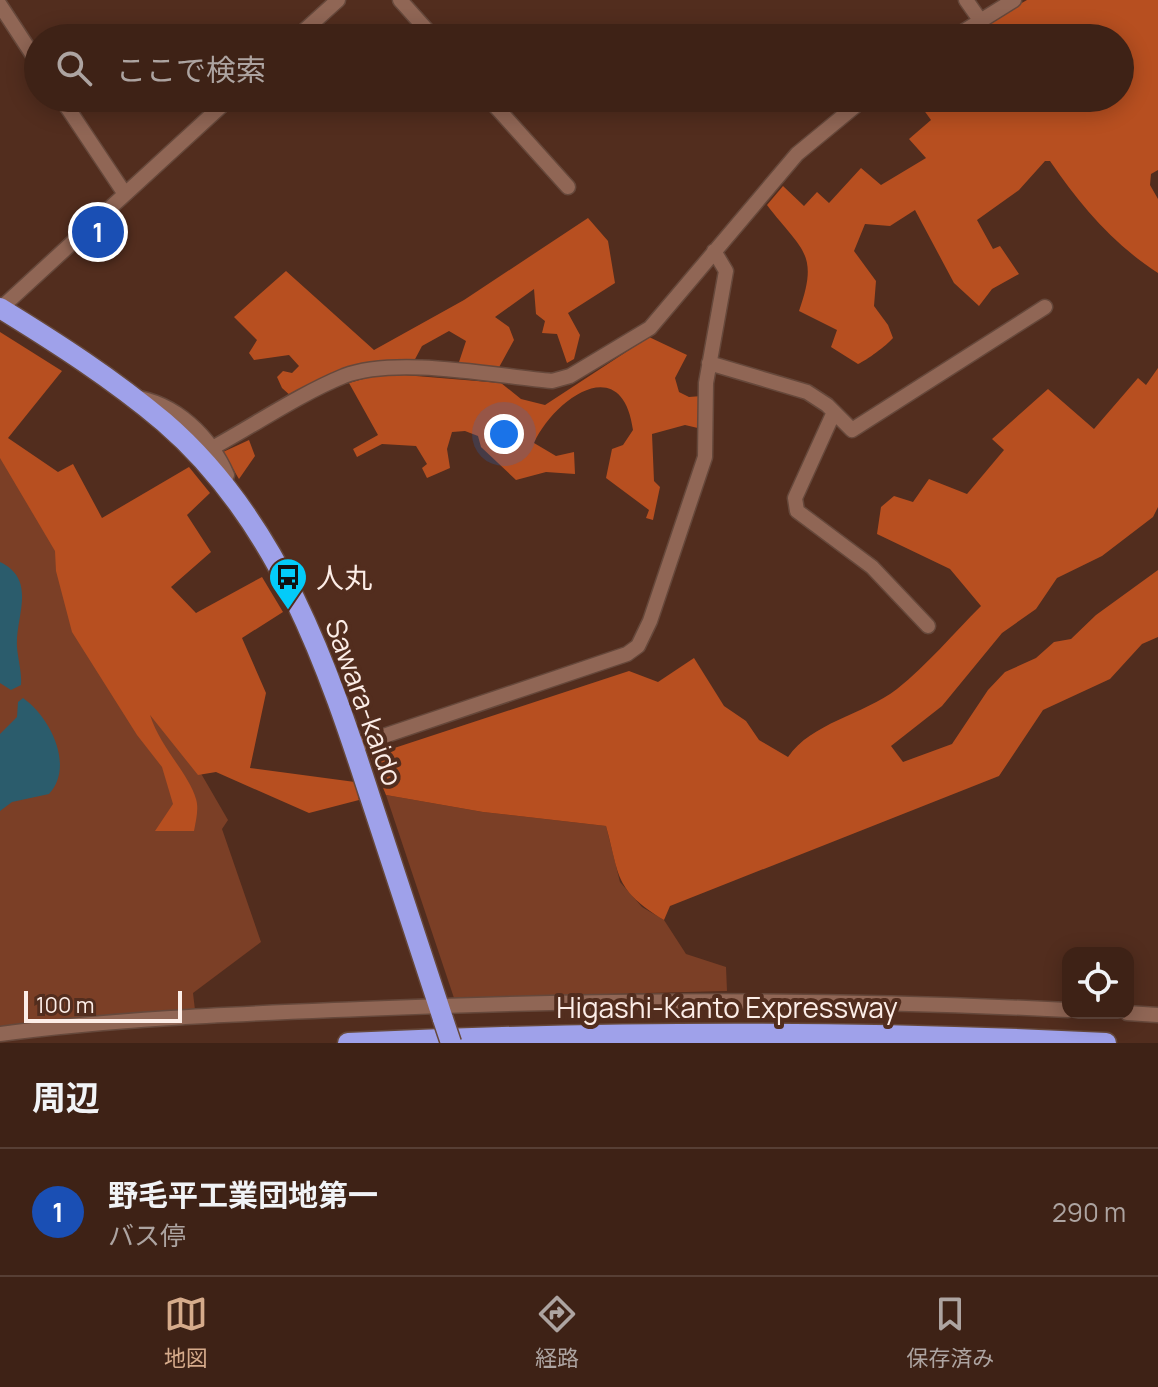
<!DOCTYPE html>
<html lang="ja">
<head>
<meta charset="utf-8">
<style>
	:root { --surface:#3e2216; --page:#492f23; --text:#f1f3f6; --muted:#ada4a1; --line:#573f35; --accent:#d6ab8b }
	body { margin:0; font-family:Manrope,"Noto Sans JP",sans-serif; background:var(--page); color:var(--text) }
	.controls { position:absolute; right:24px; bottom:24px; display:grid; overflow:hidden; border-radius:16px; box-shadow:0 4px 20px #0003 }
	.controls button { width:72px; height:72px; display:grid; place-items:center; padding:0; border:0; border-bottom:2px solid var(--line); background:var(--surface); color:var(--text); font:40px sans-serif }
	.scale { position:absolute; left:24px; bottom:20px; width:158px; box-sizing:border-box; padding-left:8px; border:4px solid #fcede7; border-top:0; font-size:22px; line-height:28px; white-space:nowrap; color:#fcede7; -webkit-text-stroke:6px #522d1e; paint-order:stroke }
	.you { position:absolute; left:504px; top:434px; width:28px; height:28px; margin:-20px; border:6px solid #fff; border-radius:50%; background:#1a73e8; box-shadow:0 0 0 12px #1a73e833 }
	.badge { display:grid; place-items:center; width:52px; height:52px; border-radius:50%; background:var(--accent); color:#fff; font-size:26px; font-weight:700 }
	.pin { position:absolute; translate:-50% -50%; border:4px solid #fff; box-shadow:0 2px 8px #0006 }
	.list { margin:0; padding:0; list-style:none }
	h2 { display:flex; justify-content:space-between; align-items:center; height:104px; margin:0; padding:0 32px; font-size:34px }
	h2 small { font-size:26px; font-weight:400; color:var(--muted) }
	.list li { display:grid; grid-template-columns:52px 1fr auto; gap:24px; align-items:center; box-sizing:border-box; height:128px; padding:0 32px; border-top:2px solid var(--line) }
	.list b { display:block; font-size:30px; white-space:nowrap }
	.list p { margin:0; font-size:26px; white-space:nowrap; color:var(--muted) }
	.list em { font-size:26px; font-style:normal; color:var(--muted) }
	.icon { flex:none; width:44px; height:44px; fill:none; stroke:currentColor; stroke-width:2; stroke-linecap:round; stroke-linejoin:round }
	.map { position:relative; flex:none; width:1158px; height:1043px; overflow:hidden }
	.search { position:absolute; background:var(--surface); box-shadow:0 4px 20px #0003; left:24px; right:24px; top:24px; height:88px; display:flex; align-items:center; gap:20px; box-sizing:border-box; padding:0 28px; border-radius:44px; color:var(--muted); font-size:30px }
	.sheet { height:232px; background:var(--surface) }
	nav { display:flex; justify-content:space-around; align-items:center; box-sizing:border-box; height:112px; border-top:2px solid var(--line); background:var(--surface); font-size:22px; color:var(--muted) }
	nav a { display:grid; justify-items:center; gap:4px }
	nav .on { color:var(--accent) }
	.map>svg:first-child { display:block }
	.green { fill:#7b3f26 }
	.forest { fill:#b74f20 }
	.water { fill:#2b5c6c }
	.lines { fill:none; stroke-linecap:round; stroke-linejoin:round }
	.minor-casing { stroke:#66483b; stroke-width:17 }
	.highway-casing { stroke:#66483b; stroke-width:23 }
	.minor { stroke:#906655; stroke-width:14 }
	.highway { stroke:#9fa1ea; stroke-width:20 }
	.highway-bridge-casing { stroke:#66483b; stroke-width:23; stroke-linecap:butt }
	.highway-bridge { stroke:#9fa1ea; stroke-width:20 }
	.labels { text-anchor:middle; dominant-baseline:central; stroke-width:8; stroke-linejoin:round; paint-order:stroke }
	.poi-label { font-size:28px; fill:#fcede7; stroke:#522d1e; text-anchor:start }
	.street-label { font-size:28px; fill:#fcede7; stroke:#522d1e }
</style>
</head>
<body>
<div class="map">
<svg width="1158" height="1043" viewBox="0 0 1158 1043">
	<rect width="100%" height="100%" fill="#522d1e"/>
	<path class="green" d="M0 427 228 820 222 829 261 942 193 993 195 1010 134 1013 0 1029Z
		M386 795 483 812 606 826 620 882 642 907 664 920 686 954 726 967 727 991 454 998Z"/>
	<path class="forest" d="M1027 0H1158V170L1151 174 1150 185 1158 199V273C1113 244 1080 205 1050 161H1045L1019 190 977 220 993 249 1000 246 1019 274 992 289 979 306 954 283 915 210 890 226 865 224 854 251 876 281 874 306 888 325 893 338C886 346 867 360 858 364L831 347 837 330 799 311C820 252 801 250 767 205L783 186 804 206 817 192 829 203 861 168 881 185 926 158 909 139 931 120 915 98H1120V38H961Z
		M588 218 608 241 615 283 568 313 580 335 574 359 567 363 557 334 542 333 545 321 536 314 534 289 495 317 509 327 514 340 497 371 458 365 466 341 449 331 422 346 413 363 292 397 282 388 277 377 283 371 292 373 299 366 289 355 254 360 249 353 257 340 234 317 286 271 374 350 464 300Z
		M0 332 62 371 8 438 58 472 73 464 102 518 189 467 210 493 187 515 211 552 171 587 196 613 262 577 283 612 242 638 266 693 250 768 355 782 359 800 309 813 216 772 198 775 150 715C160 747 189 774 196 799 199 809 196 820 194 831H155L173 804 162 767 137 735 72 632 56 571 55 551 0 458Z
		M649 337 687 355 675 378 679 392 689 397 702 396V429L685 425 652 434 654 481 660 487 653 520 646 518 649 510 606 478 612 449 623 445 633 430C622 349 553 400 534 443L556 456 574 452 575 474 546 472 516 480 481 447 478 436 465 431 452 432 447 449 450 468 427 478 422 468 427 464 416 446 382 444 357 457 353 449 378 435 349 383 374 376 404 375 501 383 521 399 545 405Z
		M1158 368V507L1153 517 1102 556 1057 578 1036 609 1002 633 942 706 891 746 903 762 952 744 988 690 1005 672 1036 658 1054 642 1071 639 1096 615 1158 570V637L1142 644 1110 679 1043 710 999 776 670 906 664 920C614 889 620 877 606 826L483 812 386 795 370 756 629 671 658 682 694 658 724 706 746 721 759 740 788 757C811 723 863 715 897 689 927 665 954 633 981 606L950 569 877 534 881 507 894 496 913 502 929 479 967 494 1004 450 992 439 1048 389 1094 429 1138 378 1146 385Z
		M249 440 255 456 239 479 223 452Z"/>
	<path class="water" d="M0 562C38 580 15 617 17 647 18 660 22 672 21 685L11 690 0 683Z
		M23 698C50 717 75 766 49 794L12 802 0 811V734L17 717 18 702Z"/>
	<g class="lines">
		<defs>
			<path id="minor" d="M400 0 434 38
				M966 0 980 20
				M0 5 38 63
				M296 38 338 0
				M953 38 1014 0
				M61 98 125 194
				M488 98 568 187
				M1 308 230 98
				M709 363 807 392 827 405 852 430 1045 307
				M133 397C176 403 210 436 227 475L223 485
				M834 412 795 498 797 511 872 567 928 626
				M214 447C256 424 300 394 344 376 397 356 495 376 552 381L570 376 650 328 797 154 865 98
				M354 746 627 654 638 646 650 621 705 457 706 383 726 271 714 251
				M1127 1013 1158 1015
				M0 1034C120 1018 240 1014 361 1009 597 999 833 998 1068 1010"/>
			<path id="highway" d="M0 308C57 343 113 379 164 422 279 521 328 667 373 806 396 877 420 948 443 1019
				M348 1043C601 1031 854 1030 1106 1043"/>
		</defs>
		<use href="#minor" class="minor-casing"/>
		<use href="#highway" class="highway-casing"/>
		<use href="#minor" class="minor"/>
		<use href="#highway" class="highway"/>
		<defs>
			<path id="highway-bridge" d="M443 1019 451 1043"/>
		</defs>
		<use href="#highway-bridge" class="highway-bridge-casing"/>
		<use href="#highway-bridge" class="highway-bridge"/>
	</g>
	<defs>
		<symbol id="bus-pin" viewBox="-11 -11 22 30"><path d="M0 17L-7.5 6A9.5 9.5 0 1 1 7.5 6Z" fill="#03cbf9" stroke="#522d1e"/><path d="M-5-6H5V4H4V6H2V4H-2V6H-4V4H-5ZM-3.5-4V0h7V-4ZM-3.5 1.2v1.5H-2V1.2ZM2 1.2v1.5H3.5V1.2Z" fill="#111"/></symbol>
	</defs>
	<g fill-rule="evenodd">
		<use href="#bus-pin" x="266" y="555" width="44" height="60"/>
	</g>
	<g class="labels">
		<g class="poi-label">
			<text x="316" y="577">人丸</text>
		</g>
		<g class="street-label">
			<text transform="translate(365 702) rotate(70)">Sawara-kaido</text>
			<text x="727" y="1007">Higashi-Kanto Expressway</text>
		</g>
	</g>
</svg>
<div class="controls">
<button><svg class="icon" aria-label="locate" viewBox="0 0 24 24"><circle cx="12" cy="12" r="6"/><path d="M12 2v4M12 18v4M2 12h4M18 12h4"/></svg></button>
</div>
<div class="scale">100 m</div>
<div class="you"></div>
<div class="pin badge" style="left:98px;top:232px;background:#1a4fb4">1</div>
<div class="search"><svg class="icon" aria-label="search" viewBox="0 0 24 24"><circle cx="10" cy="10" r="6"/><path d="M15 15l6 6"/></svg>ここで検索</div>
</div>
<section class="sheet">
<h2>周辺<small></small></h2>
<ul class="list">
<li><span class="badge" style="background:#1a4fb4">1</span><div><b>野毛平工業団地第一</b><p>バス停</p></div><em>290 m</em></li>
</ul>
</section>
<nav>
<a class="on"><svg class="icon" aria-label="map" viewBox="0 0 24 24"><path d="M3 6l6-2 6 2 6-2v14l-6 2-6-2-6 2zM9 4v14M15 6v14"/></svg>地図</a>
<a><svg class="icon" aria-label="directions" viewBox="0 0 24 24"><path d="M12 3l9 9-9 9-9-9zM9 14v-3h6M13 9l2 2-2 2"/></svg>経路</a>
<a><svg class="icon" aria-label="saved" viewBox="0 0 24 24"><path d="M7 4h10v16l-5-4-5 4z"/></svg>保存済み</a>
</nav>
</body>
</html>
